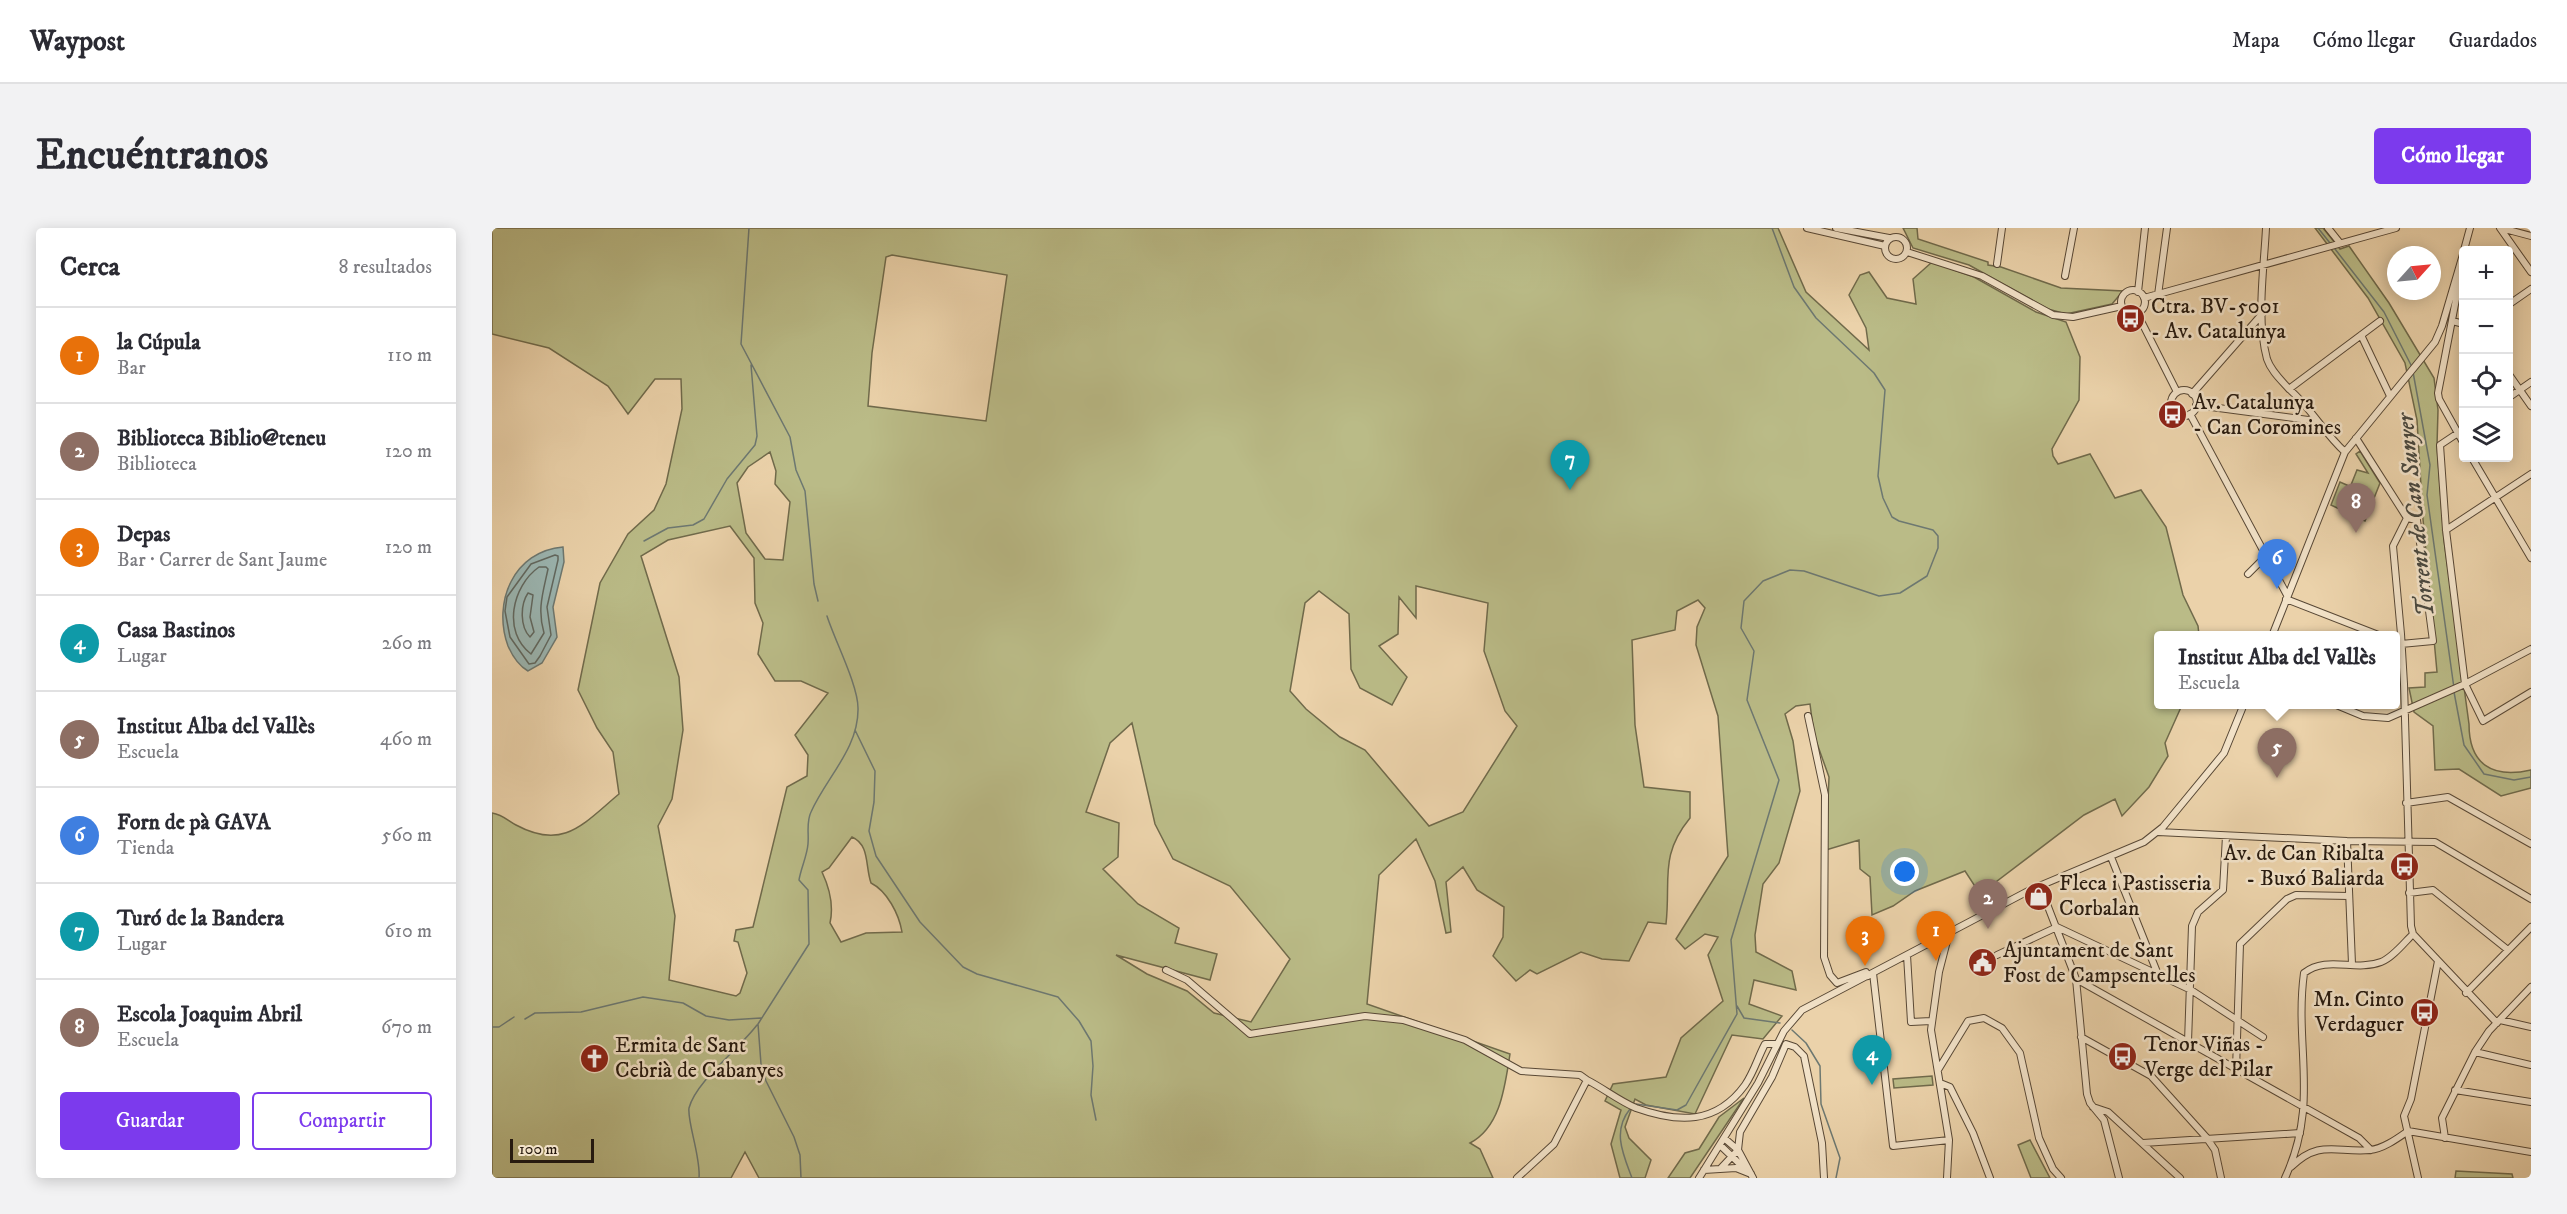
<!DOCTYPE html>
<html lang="es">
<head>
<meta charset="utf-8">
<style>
	:root { --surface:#fff; --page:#f2f2f3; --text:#2b2b33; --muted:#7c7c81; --line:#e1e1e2; --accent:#7c3aed }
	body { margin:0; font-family:"IM FELL DW Pica",serif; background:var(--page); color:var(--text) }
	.controls { position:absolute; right:18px; top:18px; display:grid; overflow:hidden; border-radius:6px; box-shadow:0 3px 15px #0003 }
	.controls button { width:54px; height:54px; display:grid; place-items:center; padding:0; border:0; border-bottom:2px solid var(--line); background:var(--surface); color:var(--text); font:30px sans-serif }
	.compass { position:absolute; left:1895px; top:18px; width:54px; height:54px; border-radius:50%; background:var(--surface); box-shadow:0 3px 15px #0003; rotate:63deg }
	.scale { position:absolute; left:18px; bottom:15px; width:84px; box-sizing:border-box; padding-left:6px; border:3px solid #271a0f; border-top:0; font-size:16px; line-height:21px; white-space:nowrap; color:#271a0f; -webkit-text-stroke:4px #f2e2c8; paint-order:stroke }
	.you { position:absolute; left:1413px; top:644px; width:21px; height:21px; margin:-15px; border:4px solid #fff; border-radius:50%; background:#1a73e8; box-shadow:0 0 0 9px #1a73e833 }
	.badge { display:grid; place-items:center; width:39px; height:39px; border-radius:50%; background:var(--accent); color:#fff; font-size:20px; font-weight:700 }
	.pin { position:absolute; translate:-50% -50px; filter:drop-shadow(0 2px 3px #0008) }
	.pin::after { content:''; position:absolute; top:32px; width:21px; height:18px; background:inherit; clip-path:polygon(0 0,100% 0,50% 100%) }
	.popup { position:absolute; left:1662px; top:403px; width:246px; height:78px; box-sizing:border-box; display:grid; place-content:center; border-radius:6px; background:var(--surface); filter:drop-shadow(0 2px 4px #0005); font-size:20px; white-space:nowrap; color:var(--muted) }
	.popup b { font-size:22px; color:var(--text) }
	.popup::after { content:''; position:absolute; left:50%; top:100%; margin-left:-12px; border:12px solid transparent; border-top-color:var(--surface) }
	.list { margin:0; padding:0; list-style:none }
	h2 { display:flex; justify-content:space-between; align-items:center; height:78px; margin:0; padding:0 24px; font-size:26px }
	h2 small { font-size:20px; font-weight:400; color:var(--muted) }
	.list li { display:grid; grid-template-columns:39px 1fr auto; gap:18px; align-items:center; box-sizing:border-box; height:96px; padding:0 24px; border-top:2px solid var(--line) }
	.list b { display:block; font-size:22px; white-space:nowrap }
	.list p { margin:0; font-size:20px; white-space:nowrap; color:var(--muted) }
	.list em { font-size:20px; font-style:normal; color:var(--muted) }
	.actions { display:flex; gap:12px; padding:18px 24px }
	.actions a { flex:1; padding:14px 0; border:2px solid var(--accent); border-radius:6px; text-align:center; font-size:21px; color:var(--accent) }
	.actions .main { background:var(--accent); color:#fff }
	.icon { flex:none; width:33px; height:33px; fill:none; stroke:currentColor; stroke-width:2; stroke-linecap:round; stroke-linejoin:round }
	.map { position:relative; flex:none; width:2039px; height:950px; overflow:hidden; border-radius:6px }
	header { display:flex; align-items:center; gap:36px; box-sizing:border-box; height:84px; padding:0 30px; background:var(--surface); border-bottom:2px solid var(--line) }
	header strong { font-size:28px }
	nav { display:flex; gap:33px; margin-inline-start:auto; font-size:21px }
	.intro { display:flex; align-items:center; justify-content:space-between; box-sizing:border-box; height:144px; padding:0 36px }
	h1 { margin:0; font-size:42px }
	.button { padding:15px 27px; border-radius:6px; background:var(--accent); color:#fff; font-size:21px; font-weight:700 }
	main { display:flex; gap:36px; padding:0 36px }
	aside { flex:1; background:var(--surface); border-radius:6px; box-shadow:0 3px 15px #0003 }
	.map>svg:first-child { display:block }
	.green { fill:#babb87; stroke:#706a4b; stroke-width:1.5; fill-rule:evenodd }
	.water { fill:#9bb6b2; stroke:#6d7871; stroke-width:1.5 }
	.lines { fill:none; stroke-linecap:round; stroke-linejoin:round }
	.shore { stroke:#616860; stroke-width:1.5 }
	.stream { stroke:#6d7871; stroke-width:1.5 }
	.minor-casing { stroke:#584836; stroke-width:8 }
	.minor { stroke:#f2e2c8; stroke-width:6 }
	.labels { text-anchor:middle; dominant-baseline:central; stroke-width:5; stroke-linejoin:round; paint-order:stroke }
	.poi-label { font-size:22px; fill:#271a0f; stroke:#f2e2c8; text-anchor:start }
	.water-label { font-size:24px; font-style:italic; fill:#4a4940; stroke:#f2e2c8 }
</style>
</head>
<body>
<header>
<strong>Waypost</strong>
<nav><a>Mapa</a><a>Cómo llegar</a><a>Guardados</a></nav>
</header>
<div class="intro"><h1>Encuéntranos</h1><a class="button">Cómo llegar</a></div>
<main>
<aside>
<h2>Cerca<small>8 resultados</small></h2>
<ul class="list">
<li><span class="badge" style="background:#e8710a">1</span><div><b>la Cúpula</b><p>Bar</p></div><em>110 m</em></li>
<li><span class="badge" style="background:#8d6e63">2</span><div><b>Biblioteca Biblio@teneu</b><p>Biblioteca</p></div><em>120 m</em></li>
<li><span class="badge" style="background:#e8710a">3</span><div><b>Depas</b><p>Bar · Carrer de Sant Jaume</p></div><em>120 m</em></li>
<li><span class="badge" style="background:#0f9aa8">4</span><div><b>Casa Bastinos</b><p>Lugar</p></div><em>260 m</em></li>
<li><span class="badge" style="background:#8d6e63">5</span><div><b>Institut Alba del Vallès</b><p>Escuela</p></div><em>460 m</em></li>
<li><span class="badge" style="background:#3f7fe0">6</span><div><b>Forn de pà GAVA</b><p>Tienda</p></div><em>560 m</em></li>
<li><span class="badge" style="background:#0f9aa8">7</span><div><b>Turó de la Bandera</b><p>Lugar</p></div><em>610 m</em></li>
<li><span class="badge" style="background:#8d6e63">8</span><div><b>Escola Joaquim Abril</b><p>Escuela</p></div><em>670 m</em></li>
</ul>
<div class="actions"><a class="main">Guardar</a><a>Compartir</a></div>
</aside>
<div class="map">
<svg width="2039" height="950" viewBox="0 0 2039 950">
	<rect width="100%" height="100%" fill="#ebd2aa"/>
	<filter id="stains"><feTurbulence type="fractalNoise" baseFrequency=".00333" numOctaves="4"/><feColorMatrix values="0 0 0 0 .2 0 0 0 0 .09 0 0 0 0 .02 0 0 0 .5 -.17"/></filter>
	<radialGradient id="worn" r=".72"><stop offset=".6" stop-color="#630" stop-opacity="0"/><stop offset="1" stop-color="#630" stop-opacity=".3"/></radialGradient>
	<path class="green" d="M0 0H1286L1314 64 1377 122 1374 100 1357 67 1368 47 1377 44 1395 70 1424 76 1421 51 1440 34 1482 49 1544 84 1574 94 1588 129 1587 172 1560 221 1561 228 1566 236 1598 226 1623 270 1649 262 1674 299 1691 367 1706 398 1707 407 1666 408V476L1690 477 1673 515 1676 528 1657 559 1630 588 1623 571 1592 587 1488 666 1473 643 1423 663 1401 678 1380 687 1378 649 1368 641 1367 612 1334 622 1337 549 1322 507 1318 476 1304 478 1293 486 1301 513 1308 563 1287 635 1271 656 1263 707 1264 724 1300 743 1304 762 1262 752 1257 776 1290 788 1271 811 1240 807 1203 886 1154 877 1143 871 1133 899 1137 910 1159 932 1153 950H1128L1119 916 1129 882 1113 873 1121 856 1174 849 1189 810 1231 773 1216 727 1226 709 1213 706 1193 721 1184 711 1236 628 1226 488 1204 417 1205 399 1213 380 1206 372 1185 383 1183 402 1140 412 1143 497 1152 559 1198 564V590C1167 628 1179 651 1174 696L1156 694 1137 733 1110 731 1089 724 1045 746 1038 742 1024 753 1001 728 1011 709 1012 679 985 662 971 639 954 654 959 704 954 705 943 653 924 611 887 647 875 776 1018 826C1013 857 1009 899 978 915L988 921 1001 950H267L253 924 239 950H0V585C11 587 15 592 24 597 72 623 92 595 127 566L121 524 105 500 86 462 108 355 136 306 162 282 174 256 190 181 189 151H163L136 186 116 158 57 120 0 106ZM400 27 515 47 494 193 376 178 380 125 394 29ZM278 224 284 243 283 256 298 274 291 332 273 331 254 305 245 255 256 239ZM238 298 262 330 263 375 271 395 266 426 283 453H309L336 465 303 507 316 527 315 548 295 559 261 699 244 702 242 713 246 714 255 745 248 765 244 768 177 752 183 688 166 598 180 571 191 502 187 449 149 328 176 312ZM924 358 996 375 992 423 1013 483 1025 498 971 584 937 598 873 522 848 509 814 481 798 463 813 375 827 363 857 386 859 441 868 460 900 477 915 449 887 418 906 406 907 369 924 390ZM640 495 663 596 681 631 738 658 798 731 759 794 722 785 695 763 655 746 624 727 718 752 725 726 683 715 687 700 646 676 611 641 626 629 627 595 594 584 618 515ZM360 609C378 617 373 638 379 655 395 663 407 686 410 704L374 705 349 714 338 695C342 677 338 661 330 644L337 640Z
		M1411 0H1425L1426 11 1496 34V37L1509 39 1569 60 1631 63 1620 76 1574 86 1556 81 1477 37 1421 20Z
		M1823 0H1831L1848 21 1857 18 1897 75 1942 150 1946 182 1945 218 1952 312 1977 496C1977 536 2000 551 2039 542V560L2009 568 1967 541 1943 542 1941 498 1922 484 1917 460 1933 459V445L1945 444 1931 291 1925 192 1913 135 1876 70Z
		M1868 223 1888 255 1873 293 1839 277 1848 254 1857 258 1851 277 1865 242 1876 245 1864 226Z
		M1440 848 1441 857 1402 860 1401 851Z
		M1252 870 1198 950H1176L1193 925 1207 921 1227 889Z
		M1538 912 1558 950H1539L1526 917Z
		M1964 943 2020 946 2021 950H1963Z"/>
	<path class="water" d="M71 319 72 334 61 379 65 409 50 435 36 443C27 438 20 427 16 418 0 374 22 323 71 319Z"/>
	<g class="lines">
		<path class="shore" d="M63 327 66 328V332L55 379 59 407 48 428 43 435 37 436 18 409 13 383 15 369 39 336Z
			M47 339H54L56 341C51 365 45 381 52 405L39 426C10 404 20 358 47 339Z
			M36 365 41 367 38 389 42 404 38 409C28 399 28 377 36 365Z"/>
		<path class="stream" d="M257 0 249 116 298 209 304 242 313 263 322 356 326 373
			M1826 0 1838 15
			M1843 21 1892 84 1920 139
			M1921 144 1938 237 1935 267 1962 460
			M152 313 176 300 201 297 212 291 235 251 263 217 265 208 259 137
			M1962 464 1972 517 1992 546 2022 552 2039 549
			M363 502 383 543 382 574 377 603 384 628 428 694 471 739 485 746 566 769 587 793 599 813 601 838 599 867 604 892
			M1245 778 1252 790 1288 795
			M33 791 43 785 89 784 151 769 191 775 214 788 237 792 269 790
			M0 799H7L22 789
			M1300 802 1314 815 1328 838 1329 876 1348 930 1344 950
			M1144 876 1185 882 1194 877 1245 786 1239 712 1287 552 1255 472 1262 423 1249 400 1252 373 1271 353 1298 342 1312 343 1387 368 1408 365 1435 348 1446 320V308L1441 302 1407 293 1400 289 1391 270 1386 248 1393 162 1382 145 1324 90 1302 59 1280 0
			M1138 881C1120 903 1131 926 1140 950
			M207 950C209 930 195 893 197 880 204 853 247 821 265 797
			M309 950 308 927 302 909 274 853 269 836 266 796 317 716 316 662 307 652C309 640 315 628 316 616 317 605 314 594 319 584 334 550 367 520 366 480 366 457 343 413 335 388"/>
		<defs>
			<path id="minor" d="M1315 0 1393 18
				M1344 0 1397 10
				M1774 0C1772 41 1764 90 1775 131 1779 143 1789 152 1797 161
				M1836 0 1848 15
				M2008 0 2039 44
				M2009 0 2039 8
				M1393 20a11 11 0 1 1 22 0a11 11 0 1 1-22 0Z
				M1972 22 1978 0
				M1415 24 1490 48 1561 87 1581 89 1630 78
				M1505 36 1510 0
				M1970 40 1946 165 1947 171 1972 216
				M1573 48 1582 0
				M1629 74a12 12 0 1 1 24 0a12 12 0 1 1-24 0Z
				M1646 64 1653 0
				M1666 67 1675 0
				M1652 70 1904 0
				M2016 77 2039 61
				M1645 85 1685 164
				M1960 93 1972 96
				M1869 107 1898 168
				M2016 145 2039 178
				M1679 175a13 13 0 1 1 26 0a13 13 0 1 1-26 0Z
				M1700 166 1771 85
				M2016 170 2039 154
				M1704 177 1824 193
				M1698 186 1795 367
				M1972 201 1948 217 1954 302 1973 456 1991 493 2039 464
				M1864 210 1915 290
				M1853 224C1832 205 1819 180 1797 161L1888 93
				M1980 230 2039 330
				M1954 302 2039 246
				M1756 346 1773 329
				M1794 371 1889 408
				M1780 408 1853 224 1943 114 1950 98 1972 23
				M1904 413 1909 416 1941 413 1925 292 1915 290 1901 318 1909 406 1912 456 1919 698 1921 706 2005 795
				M1842 476 1871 488 1896 490 1973 456 2039 421
				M1316 488 1333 567 1332 729 1338 747 1345 755 1374 744 1376 748
				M1914 575 1956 569 2039 616
				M1666 604 1855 613 1943 614 2039 671
				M1855 613 1860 736
				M1619 629 1665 744
				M1548 658 1584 751 1595 866 1598 875 1612 892 1627 950
				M1917 665 1941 662 2016 722
				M1453 709 1455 713 1447 744 1439 802 1457 912 1455 950
				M1415 727 1419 794 1439 793
				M1505 727 1565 699 1699 762 1771 809
				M674 742 695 752 758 806 873 788 911 792 973 812 1029 843 1088 847 1095 852
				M1381 745 1401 918 1457 912
				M1584 751 1867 910 1879 922
				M1974 765 2039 699
				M2008 792 2039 799
				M1589 809 1659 848 1714 909 1723 922 1729 950
				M1696 814 1700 698 1706 684 1731 662 1734 608
				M1983 824 2039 837
				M1446 842 1476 793 1492 790 1510 800 1528 825 1547 910 1561 941 1569 950
				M1744 842 1748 716 1795 671 1804 667 1857 668
				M1448 855 1458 859 1481 905 1498 950
				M1963 862 2039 874
				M1601 879 1616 884 1688 950
				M1916 903 2039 924
				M1232 910 1246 922 1261 950
				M1953 910 1950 890 1983 824 1997 803 2039 759
				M1651 915 1808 905
				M1228 917 1254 942
				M1799 939C1827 911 1844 925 1878 922 1891 921 1906 910 1916 903
				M1229 940 1246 922 1248 904 1280 849 1294 816 1303 819 1312 828 1330 915 1332 950
				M1212 942 1244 940 1259 946
				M1025 950 1062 916 1095 852C1111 860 1127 873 1144 880 1186 895 1224 897 1253 857 1262 844 1266 829 1273 816H1285
				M1207 950 1266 855 1292 803 1310 782 1540 661 1652 614 1671 599 1732 525 1752 476
				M1793 950C1828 875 1802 819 1812 745 1835 727 1863 744 1889 734 1900 730 1912 715 1921 706
				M1926 950 1912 888 1919 871 1946 733"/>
		</defs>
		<use href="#minor" class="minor-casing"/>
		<use href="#minor" class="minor"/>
	</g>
	<defs>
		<symbol id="bus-disc" viewBox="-11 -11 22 22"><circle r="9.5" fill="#8f2418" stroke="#f2e2c8"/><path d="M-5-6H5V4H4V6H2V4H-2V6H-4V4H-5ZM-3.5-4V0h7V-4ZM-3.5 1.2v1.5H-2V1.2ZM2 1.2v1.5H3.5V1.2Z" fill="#fff"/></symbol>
		<symbol id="shop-disc" viewBox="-11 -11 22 22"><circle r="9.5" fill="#8f2418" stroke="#f2e2c8"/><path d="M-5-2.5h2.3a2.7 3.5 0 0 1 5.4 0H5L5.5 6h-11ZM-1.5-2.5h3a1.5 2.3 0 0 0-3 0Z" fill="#fff"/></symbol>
		<symbol id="civic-disc" viewBox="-11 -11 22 22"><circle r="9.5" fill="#8f2418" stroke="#f2e2c8"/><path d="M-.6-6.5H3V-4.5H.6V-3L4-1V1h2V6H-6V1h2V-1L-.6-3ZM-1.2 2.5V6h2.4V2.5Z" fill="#fff"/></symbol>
		<symbol id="church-disc" viewBox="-11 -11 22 22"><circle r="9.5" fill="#8f2418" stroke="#f2e2c8"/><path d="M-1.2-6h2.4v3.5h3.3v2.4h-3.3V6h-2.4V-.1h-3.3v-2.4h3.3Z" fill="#fff"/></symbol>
	</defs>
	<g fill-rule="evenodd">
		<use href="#bus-disc" x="1622" y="74" width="33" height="33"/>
		<use href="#bus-disc" x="1664" y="170" width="33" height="33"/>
		<use href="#bus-disc" x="1896" y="622" width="33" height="33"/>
		<use href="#shop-disc" x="1530" y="652" width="33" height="33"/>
		<use href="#civic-disc" x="1474" y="718" width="33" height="33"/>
		<use href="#bus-disc" x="1916" y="768" width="33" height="33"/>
		<use href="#bus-disc" x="1614" y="812" width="33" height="33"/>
		<use href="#church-disc" x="86" y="814" width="33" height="33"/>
	</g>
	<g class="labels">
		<g class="poi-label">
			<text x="1659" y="78">Ctra. BV-5001<tspan x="1659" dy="25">- Av. Catalunya</tspan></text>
			<text x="1701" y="174">Av. Catalunya<tspan x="1701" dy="25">- Can Coromines</tspan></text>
			<text x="1892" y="625" text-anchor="end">Av. de Can Ribalta<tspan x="1892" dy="25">- Buxó Baliarda</tspan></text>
			<text x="1567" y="655">Fleca i Pastisseria<tspan x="1567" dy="25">Corbalan</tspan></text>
			<text x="1511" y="722">Ajuntament de Sant<tspan x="1511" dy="25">Fost de Campsentelles</tspan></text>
			<text x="1912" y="771" text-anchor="end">Mn. Cinto<tspan x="1912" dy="25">Verdaguer</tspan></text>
			<text x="1652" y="816">Tenor Viñas -<tspan x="1652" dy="25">Verge del Pilar</tspan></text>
			<text x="123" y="817">Ermita de Sant<tspan x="123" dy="25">Cebrià de Cabanyes</tspan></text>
		</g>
		<g class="water-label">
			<text transform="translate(1924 287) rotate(-96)">Torrent de Can Sunyer</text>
		</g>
	</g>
	<rect width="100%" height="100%" filter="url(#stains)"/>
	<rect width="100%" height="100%" fill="url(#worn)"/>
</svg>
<div class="controls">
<button>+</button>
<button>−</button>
<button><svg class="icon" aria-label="locate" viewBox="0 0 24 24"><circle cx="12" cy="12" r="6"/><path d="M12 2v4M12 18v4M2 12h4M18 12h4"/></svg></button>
<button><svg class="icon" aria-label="layers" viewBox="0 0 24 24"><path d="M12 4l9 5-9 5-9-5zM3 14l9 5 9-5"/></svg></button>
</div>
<svg class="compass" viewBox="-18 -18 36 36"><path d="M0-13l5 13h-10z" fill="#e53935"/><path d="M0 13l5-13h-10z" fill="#7c7c81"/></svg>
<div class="scale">100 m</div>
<div class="you"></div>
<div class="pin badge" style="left:1444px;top:733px;background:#e8710a">1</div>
<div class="pin badge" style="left:1496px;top:701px;background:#8d6e63">2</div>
<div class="pin badge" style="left:1373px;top:738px;background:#e8710a">3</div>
<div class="pin badge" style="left:1380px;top:857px;background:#0f9aa8">4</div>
<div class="pin badge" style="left:1785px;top:550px;background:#8d6e63">5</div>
<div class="popup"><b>Institut Alba del Vallès</b>Escuela</div>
<div class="pin badge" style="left:1785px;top:361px;background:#3f7fe0">6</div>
<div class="pin badge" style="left:1078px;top:262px;background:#0f9aa8">7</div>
<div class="pin badge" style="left:1864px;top:305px;background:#8d6e63">8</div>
</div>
</main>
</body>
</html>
